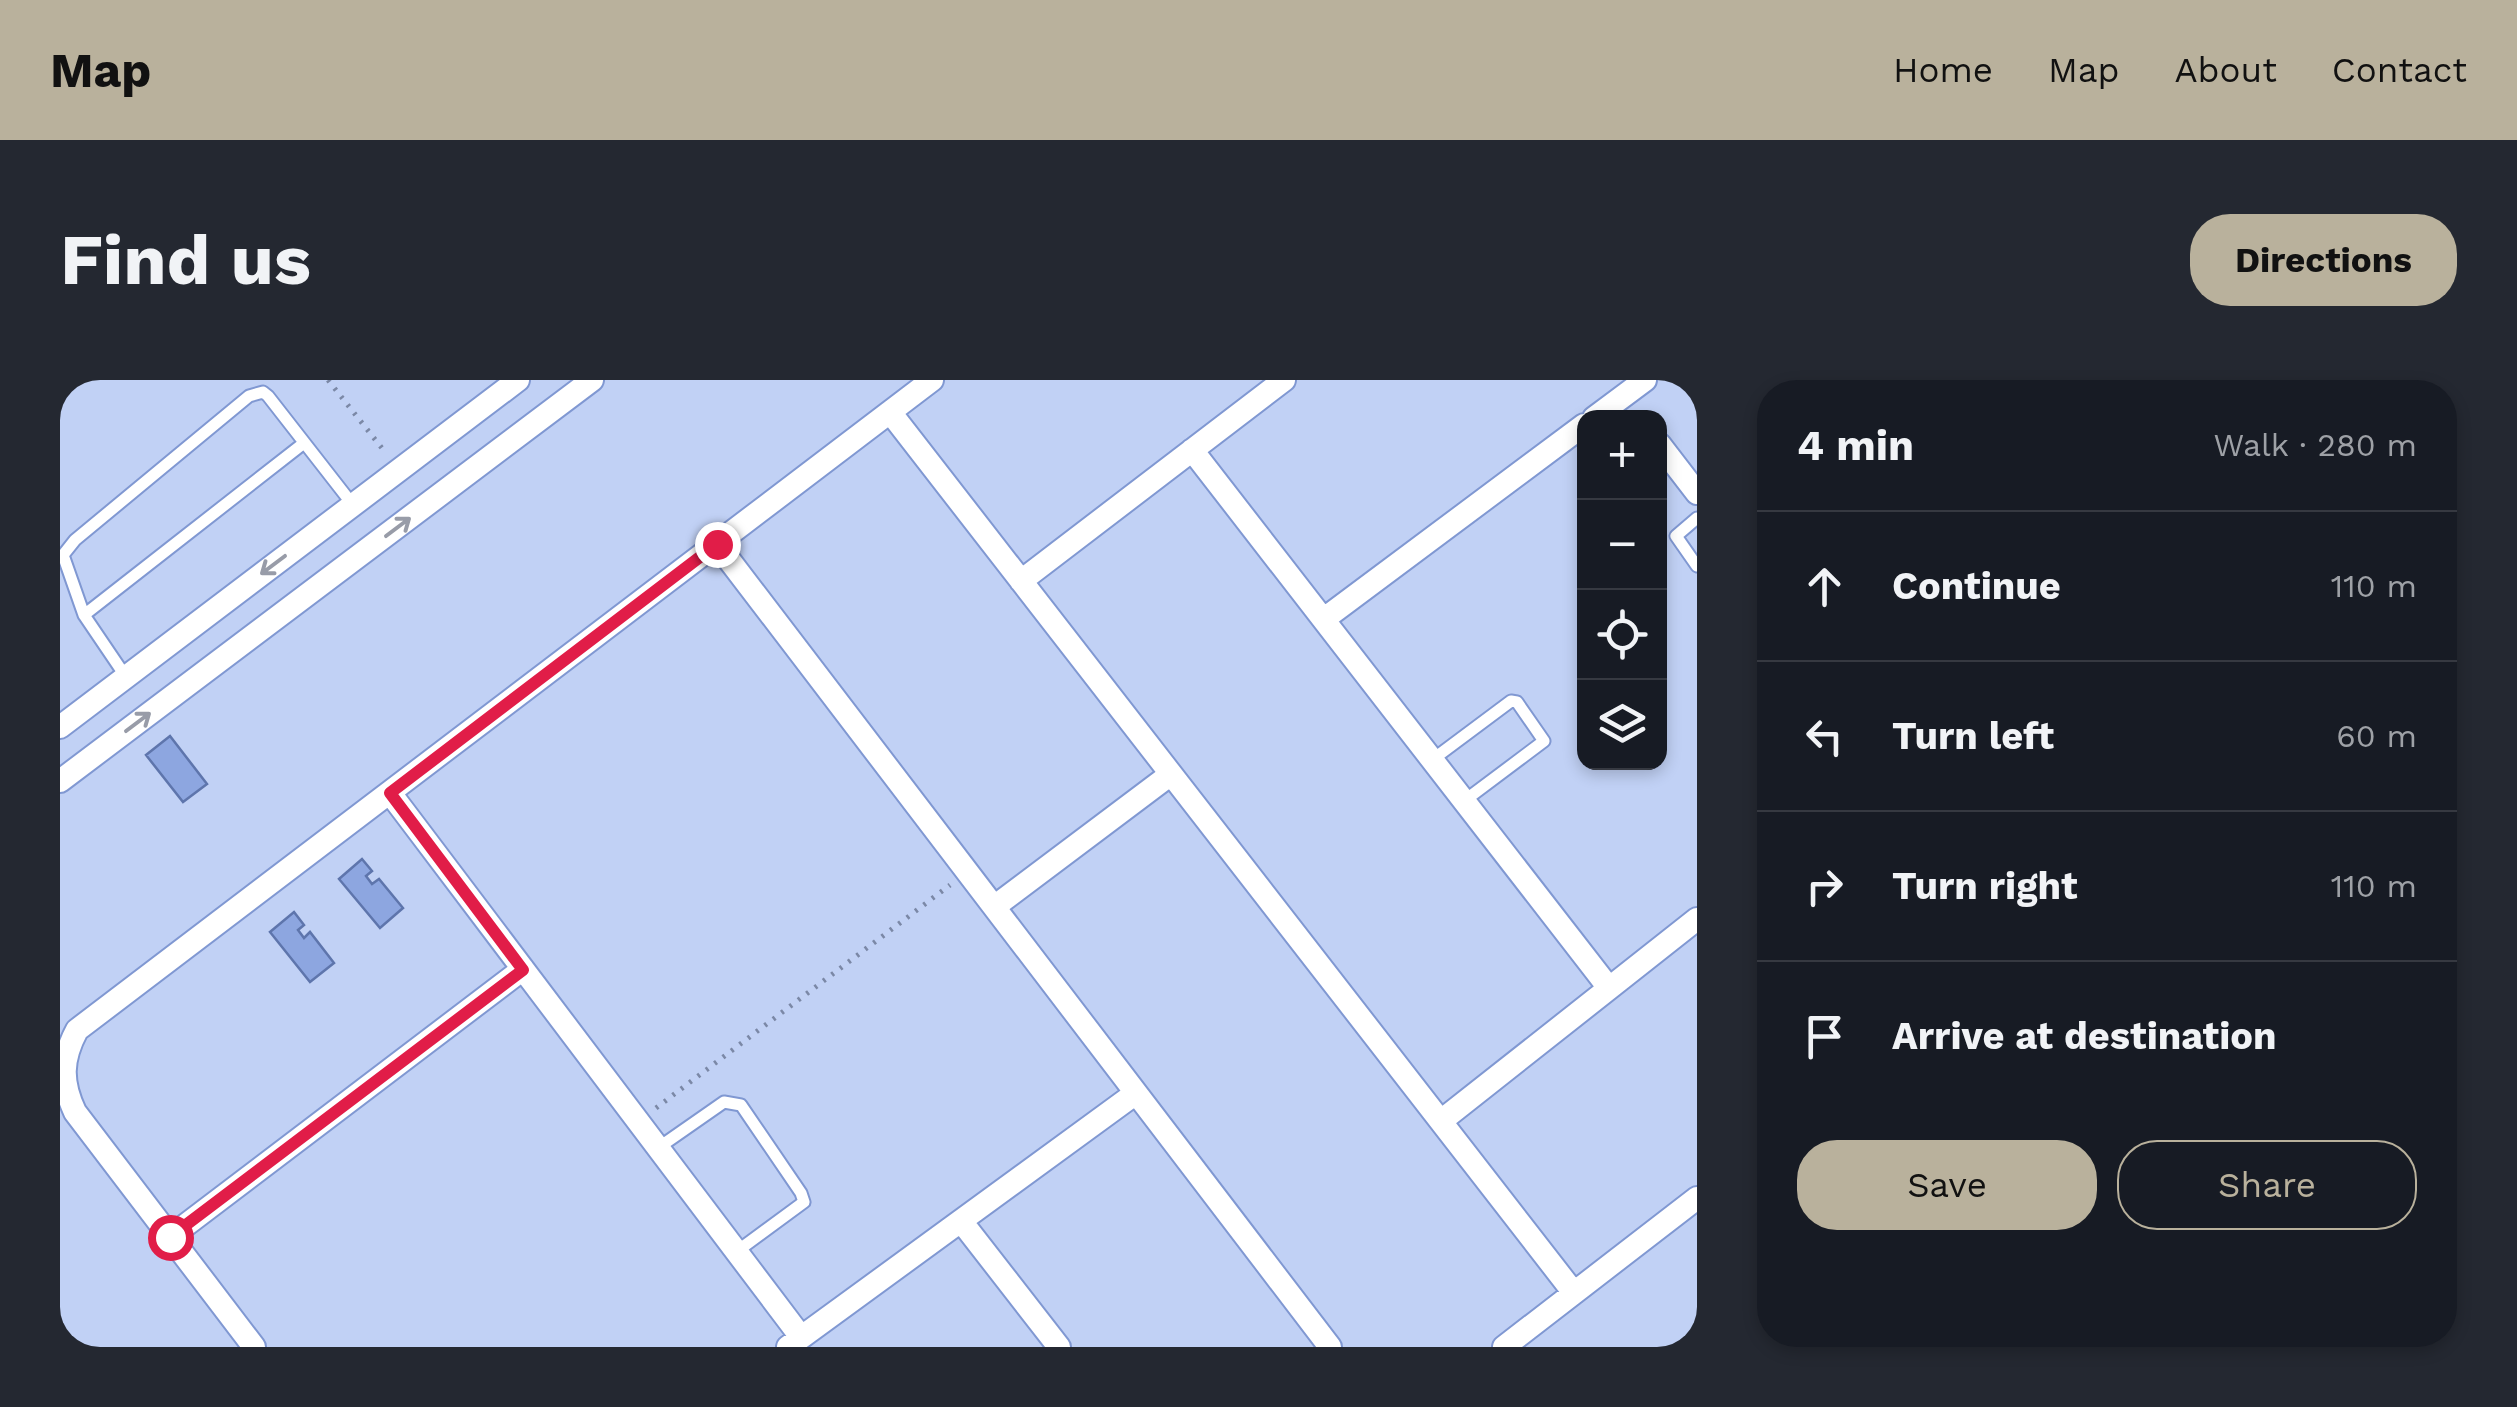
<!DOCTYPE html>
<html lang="en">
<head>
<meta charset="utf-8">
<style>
	:root { --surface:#171b24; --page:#242831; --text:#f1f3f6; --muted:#9ea1a6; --line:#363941; --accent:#b9b19c }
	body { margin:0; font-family:"Work Sans",sans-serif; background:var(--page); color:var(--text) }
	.controls { position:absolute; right:30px; top:30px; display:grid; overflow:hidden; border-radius:20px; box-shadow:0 5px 15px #0003 }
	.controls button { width:90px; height:90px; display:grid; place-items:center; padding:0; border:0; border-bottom:2px solid var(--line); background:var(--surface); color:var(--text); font:50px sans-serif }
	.stop { position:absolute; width:30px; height:30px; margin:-22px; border:8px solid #e11d48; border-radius:50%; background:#fff }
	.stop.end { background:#e11d48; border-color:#fff; box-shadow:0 2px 10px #0008 }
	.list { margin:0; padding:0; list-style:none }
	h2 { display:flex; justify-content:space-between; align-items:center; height:130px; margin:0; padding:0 40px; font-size:42px }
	h2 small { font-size:32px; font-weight:400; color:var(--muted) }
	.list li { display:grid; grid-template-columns:65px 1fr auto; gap:30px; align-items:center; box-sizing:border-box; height:150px; padding:0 40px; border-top:2px solid var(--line) }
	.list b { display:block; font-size:38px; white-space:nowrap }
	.list em { font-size:32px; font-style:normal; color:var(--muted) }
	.actions { display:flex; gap:20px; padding:30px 40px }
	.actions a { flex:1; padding:22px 0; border:2px solid var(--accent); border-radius:40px; text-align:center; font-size:35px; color:var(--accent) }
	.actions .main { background:var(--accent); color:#111 }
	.icon { flex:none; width:55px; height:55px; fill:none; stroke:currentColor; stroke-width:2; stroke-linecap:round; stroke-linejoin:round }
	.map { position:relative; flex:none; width:1637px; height:967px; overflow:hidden; border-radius:40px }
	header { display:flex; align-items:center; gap:60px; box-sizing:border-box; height:140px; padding:0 50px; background:var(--accent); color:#111 }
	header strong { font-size:48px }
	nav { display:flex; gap:55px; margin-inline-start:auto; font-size:35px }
	.intro { display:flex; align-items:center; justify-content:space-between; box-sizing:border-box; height:240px; padding:0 60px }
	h1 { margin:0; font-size:70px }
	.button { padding:25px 45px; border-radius:40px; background:var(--accent); color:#111; font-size:35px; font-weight:700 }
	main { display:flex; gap:60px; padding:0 60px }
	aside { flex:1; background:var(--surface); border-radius:40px; box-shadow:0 5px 15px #0003 }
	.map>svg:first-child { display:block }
	.building { fill:#8da6e0; stroke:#5e75ac; stroke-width:2.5 }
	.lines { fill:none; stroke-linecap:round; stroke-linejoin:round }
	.lane-casing { stroke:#8098d2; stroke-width:15 }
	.street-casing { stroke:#8098d2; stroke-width:26 }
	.path { stroke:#7b88a6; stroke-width:5; stroke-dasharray:2.5 8; stroke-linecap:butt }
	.lane { stroke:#fff; stroke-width:11 }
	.street { stroke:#fff; stroke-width:22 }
	.oneway { stroke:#989ca8 }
	.route { stroke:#e11d48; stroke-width:12 }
</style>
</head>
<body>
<header>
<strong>Map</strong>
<nav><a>Home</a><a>Map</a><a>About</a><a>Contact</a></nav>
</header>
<div class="intro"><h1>Find us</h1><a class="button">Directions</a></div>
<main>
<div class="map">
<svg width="1637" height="967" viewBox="0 0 1637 967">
	<rect width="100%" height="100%" fill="#c1d1f5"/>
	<path class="building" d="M110 356 147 404 123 422 86 375Z
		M302 479 312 491 306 496 312 504 319 499 343 528 320 548 279 499Z
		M234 532 244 545 238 550 244 558 250 552 274 583 250 602 210 552Z"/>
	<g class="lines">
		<defs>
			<path id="lane" d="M1637 138 1616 156 1637 186
				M24 235 244 63
				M66 297 24 235 3 175 15 160 189 16 203 12 208 16 293 125
				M1372 380 1451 321 1457 322 1484 361 1404 421
				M598 768 664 722 681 725 741 813 744 822 676 872"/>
			<path id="street" d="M830 32 1514 913
				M1534 38 1585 0
				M1600 65 1637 113
				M1132 70 1549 608
				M657 164 1270 967
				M961 201 1224 0
				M1264 239 1524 45
				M0 347 458 0
				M0 401 532 0
				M330 413 741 957
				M934 527 1111 394
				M1381 741 1637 539
				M901 841 999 967
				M110 857 463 589
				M194 967 15 732C1 702 1 680 17 650L872 0
				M728 967 1076 713
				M1444 967 1637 818"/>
		</defs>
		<use href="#lane" class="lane-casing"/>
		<use href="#street" class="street-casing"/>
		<path class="path" d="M268 0 325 72
			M596 728 890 505"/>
		<use href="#lane" class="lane"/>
		<use href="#street" class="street"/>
	</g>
	<defs><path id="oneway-shaft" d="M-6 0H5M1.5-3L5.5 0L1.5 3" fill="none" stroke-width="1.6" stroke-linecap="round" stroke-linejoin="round" transform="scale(2.5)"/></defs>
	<g class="oneway">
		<use href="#oneway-shaft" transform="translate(338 147) rotate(-37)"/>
		<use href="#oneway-shaft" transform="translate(213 185) rotate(143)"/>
		<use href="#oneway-shaft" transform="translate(78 342) rotate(-37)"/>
	</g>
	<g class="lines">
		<path class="route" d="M110 857 463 590 330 413 657 164"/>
	</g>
</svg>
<div class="controls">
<button>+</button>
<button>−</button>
<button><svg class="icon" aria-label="locate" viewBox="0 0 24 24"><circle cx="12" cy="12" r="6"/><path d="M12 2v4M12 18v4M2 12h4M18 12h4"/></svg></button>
<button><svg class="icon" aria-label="layers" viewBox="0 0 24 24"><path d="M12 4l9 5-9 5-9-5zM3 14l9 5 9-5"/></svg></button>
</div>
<div class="stop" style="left:110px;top:857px"></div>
<div class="stop end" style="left:657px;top:164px"></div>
</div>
<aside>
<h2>4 min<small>Walk · 280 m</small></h2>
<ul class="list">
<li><svg class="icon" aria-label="ahead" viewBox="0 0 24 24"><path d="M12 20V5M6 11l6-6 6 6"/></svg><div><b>Continue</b></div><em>110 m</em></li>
<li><svg class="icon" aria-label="left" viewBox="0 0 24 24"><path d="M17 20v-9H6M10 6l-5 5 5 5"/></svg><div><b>Turn left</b></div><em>60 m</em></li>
<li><svg class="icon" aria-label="right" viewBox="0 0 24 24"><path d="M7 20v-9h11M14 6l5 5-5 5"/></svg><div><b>Turn right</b></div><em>110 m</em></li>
<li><svg class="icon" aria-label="arrive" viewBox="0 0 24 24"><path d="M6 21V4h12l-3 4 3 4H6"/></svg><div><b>Arrive at destination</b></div></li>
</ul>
<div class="actions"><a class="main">Save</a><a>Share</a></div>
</aside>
</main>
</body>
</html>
